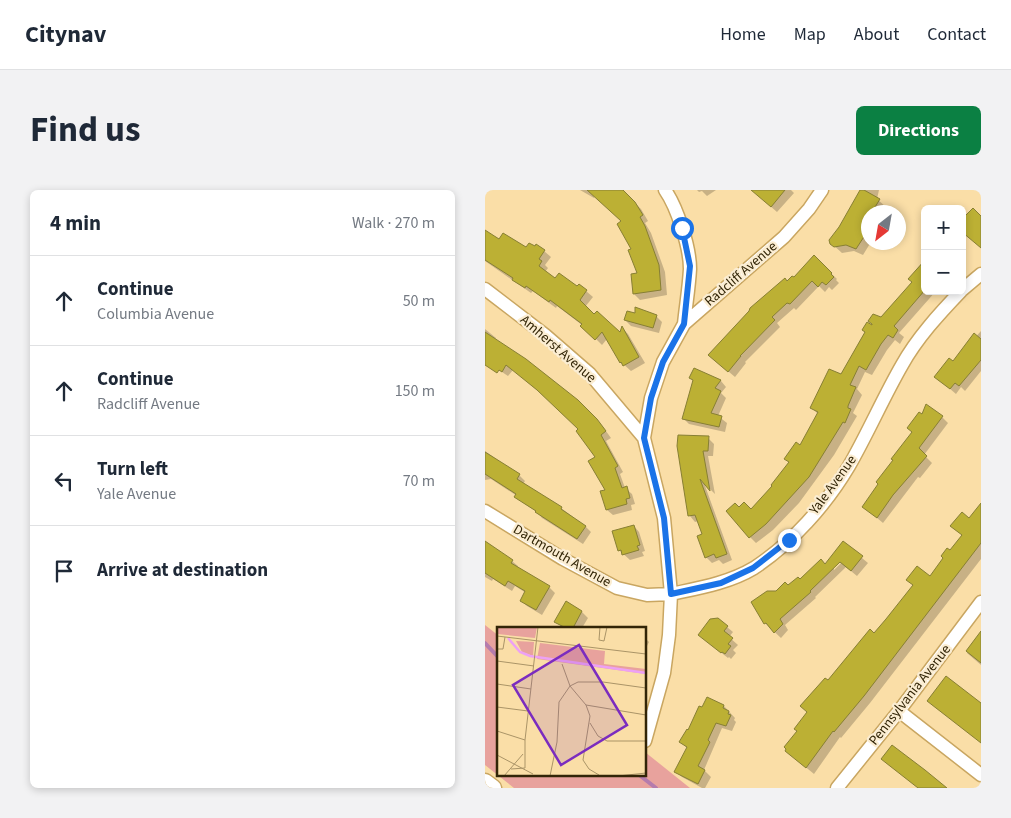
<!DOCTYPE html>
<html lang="en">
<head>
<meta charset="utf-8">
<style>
	:root { --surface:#fff; --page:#f2f2f3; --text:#1f2937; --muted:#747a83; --line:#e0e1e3; --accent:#0b8043 }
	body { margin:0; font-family:"Source Sans 3",sans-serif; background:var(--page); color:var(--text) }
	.controls { position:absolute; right:15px; top:15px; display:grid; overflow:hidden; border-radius:8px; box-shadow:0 2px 8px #0003 }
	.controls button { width:45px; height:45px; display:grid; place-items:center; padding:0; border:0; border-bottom:1px solid var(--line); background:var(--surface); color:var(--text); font:25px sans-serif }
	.compass { position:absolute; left:376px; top:15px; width:45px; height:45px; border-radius:50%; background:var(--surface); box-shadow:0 2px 8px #0003; rotate:211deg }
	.stop { position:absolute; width:15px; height:15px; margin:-11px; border:4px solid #1a73e8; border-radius:50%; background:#fff }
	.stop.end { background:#1a73e8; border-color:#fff; box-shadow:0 1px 5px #0008 }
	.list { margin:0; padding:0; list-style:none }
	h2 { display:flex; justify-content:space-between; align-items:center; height:65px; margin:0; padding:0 20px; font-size:21px }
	h2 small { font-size:16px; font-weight:400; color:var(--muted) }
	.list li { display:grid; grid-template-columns:32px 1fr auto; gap:15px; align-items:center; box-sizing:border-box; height:90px; padding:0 20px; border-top:1px solid var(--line) }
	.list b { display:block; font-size:19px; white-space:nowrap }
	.list p { margin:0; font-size:16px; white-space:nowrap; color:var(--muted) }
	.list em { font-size:16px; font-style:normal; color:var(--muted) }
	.icon { flex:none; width:28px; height:28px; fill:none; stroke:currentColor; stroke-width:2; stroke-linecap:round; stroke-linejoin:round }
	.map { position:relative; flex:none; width:496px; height:598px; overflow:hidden; border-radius:8px }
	header { display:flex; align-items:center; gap:30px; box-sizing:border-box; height:70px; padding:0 25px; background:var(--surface); border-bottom:1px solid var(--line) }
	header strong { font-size:24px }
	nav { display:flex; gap:28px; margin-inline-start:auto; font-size:18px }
	.intro { display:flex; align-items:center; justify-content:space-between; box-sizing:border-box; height:120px; padding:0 30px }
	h1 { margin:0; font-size:35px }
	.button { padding:12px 22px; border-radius:8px; background:var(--accent); color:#fff; font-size:18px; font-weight:700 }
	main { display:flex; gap:30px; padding:0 30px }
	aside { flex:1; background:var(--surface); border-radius:8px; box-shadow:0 2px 8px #0003 }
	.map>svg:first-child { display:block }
	.green { fill:#e8a29d }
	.shadow { fill:#0003; fill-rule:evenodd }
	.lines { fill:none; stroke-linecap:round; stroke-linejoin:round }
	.stream { stroke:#b57cad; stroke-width:4 }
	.building { fill:#bcb034; stroke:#877f34 }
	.minor-casing { stroke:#c9a661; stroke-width:15 }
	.tertiary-casing { stroke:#c9a661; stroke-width:19 }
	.minor { stroke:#fff; stroke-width:12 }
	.tertiary { stroke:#fff; stroke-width:16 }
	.route { stroke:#1a73e8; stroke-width:6 }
	.labels { text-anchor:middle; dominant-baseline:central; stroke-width:4.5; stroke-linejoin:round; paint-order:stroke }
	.street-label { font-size:14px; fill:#322507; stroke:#fbedd2 }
	.inset-river { fill:none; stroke:#eda1f4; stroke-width:2.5 }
	.inset-road { fill:none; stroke:#aa9467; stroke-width:1 }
	.view { fill:#7b2cbf; fill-opacity:0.15; stroke:#7b2cbf; stroke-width:2.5 }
	.inset-edge { fill:none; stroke:#322507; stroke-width:2.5 }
</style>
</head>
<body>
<header>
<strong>Citynav</strong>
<nav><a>Home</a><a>Map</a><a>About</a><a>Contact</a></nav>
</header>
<div class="intro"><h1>Find us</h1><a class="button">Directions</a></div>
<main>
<aside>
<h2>4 min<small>Walk · 270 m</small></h2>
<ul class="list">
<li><svg class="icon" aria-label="ahead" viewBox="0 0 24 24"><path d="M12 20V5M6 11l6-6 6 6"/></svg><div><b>Continue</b><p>Columbia Avenue</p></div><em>50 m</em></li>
<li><svg class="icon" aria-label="ahead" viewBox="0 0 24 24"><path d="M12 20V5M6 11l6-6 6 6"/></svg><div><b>Continue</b><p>Radcliff Avenue</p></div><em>150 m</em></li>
<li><svg class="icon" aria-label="left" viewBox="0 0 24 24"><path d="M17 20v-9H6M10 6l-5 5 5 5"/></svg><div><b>Turn left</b><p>Yale Avenue</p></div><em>70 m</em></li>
<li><svg class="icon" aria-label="arrive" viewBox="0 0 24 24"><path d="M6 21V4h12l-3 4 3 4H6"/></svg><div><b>Arrive at destination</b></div></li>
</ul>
</aside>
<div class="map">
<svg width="496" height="598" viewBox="0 0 496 598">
	<rect width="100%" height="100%" fill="#fadea7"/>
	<path class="green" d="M0 435 14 446V584H160V562L205 598H29L0 575Z"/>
	<path class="shadow" d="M95 0H136L156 19 163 31 160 33 166 43 180 82 182 105 155 110 149 104 154 84 138 32 110 6 109 8Z
		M212 0H231L222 6 217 1 214 2Z
		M275 0H306L309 3 292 22 277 9Z
		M376 0H394L392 9 401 17 398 22H383V52H386L378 65 369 61 357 63 346 53Z
		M0 42 14 51 41 59 59 61 66 67 60 75 63 78 60 82 71 90 93 98 94 96 101 101 108 107 100 117 136 145 138 139 143 144 160 173 146 181 136 172 122 149 117 155 97 135 72 116 71 118 48 101 46 103 0 71Z
		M329 67 352 89 351 90 354 93 347 100 344 97 340 102 334 96 311 120 309 118 292 133 295 137 260 172 261 173 250 187 231 171 302 92 309 89Z
		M440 73V101H451L414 143 419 147 415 154 410 150 402 160 387 185 380 182 372 199 377 205 368 223 372 226 349 265 314 313 288 340 271 353 265 347 254 319 266 321 289 296 315 256 333 224 327 218 357 185 387 137 428 93Z
		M171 126 177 132 174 143 146 136 140 130Z
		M0 139 11 148 10 150 92 211 118 237 126 248 121 251 138 282 135 284 140 298 147 304 150 314 146 315 147 320 128 325 122 320 121 301 111 268 95 239 59 206 28 180 23 186 8 176 0 168Z
		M496 141V181L480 201 476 197 471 204 457 192 468 172Z
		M209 179 236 191 241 197 236 203 241 208 233 226 242 233 240 242 204 234 198 228 209 191Z
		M457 227 463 233 439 265 447 273 435 288 433 287 398 333 385 322 428 243Z
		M223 248 229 254 228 266H223L230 304 219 293 247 370 238 374 234 370 227 373 221 367 219 345 214 331 210 332 205 326 194 256Z
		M0 261 34 285 40 291 38 294 76 318 100 336 106 342 98 354 57 328 52 322 37 312 32 306 6 289 0 290Z
		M496 315V369L385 513 356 548 355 547 329 584 301 561 343 492 390 444 429 396 422 390 445 387 478 346 467 336 485 329Z
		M149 336 154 342 160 361 157 362 159 366 145 370 134 360Z
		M359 353 383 373 372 386 361 377 330 407 331 408 300 435 303 440 296 448 280 433 291 402 340 376ZM360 369 349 380V376Z
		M0 357 27 371 33 376 32 378 64 397 70 403 57 425 42 416 36 410 41 403 30 396 27 401 8 389 7 391 0 387Z
		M81 413 97 422 103 428 97 438H78L71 431Z
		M242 437 248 442 244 447 253 455 248 460 251 463 246 469 244 467 243 468 220 450Z
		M496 444V475L482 463Z
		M160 448 164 452 160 460Z
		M239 516 250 528 249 530 251 532 247 541 237 538 219 580 226 587 220 598H217L197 587 191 582 202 558 196 552Z"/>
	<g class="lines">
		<path class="stream" d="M0 453 14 468
			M153 584 171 598"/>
	</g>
	<path class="building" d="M102 0H138L150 12 158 25 155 27 160 36 174 75 176 100 148 104 146 84 152 83 143 60 146 59 132 34 136 31Z
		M266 0H300L286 17Z
		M375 0H379L395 9 387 22H384V39L371 59 361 55 349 57 345 54 344 50 354 37Z
		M488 18 496 26V58L477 42V29Z
		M0 40 14 49 18 43 41 57 44 53 50 56 51 54 60 60 54 69 57 71 54 76 70 88 74 83 92 96 94 94 102 100 95 110 109 124 112 121 135 142 137 136 154 167 138 176 136 172 135 173 117 142 110 150 95 136 97 134 65 110 64 112 41 96 40 98 27 90 28 88 0 70Z
		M329 65 347 83 346 84 349 87 341 95 337 92 333 97 327 91 305 114 302 113 287 127 290 130 255 166H256L243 182 223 165 264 121 265 118 300 88 302 91 307 86 309 87Z
		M440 70V100L409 136 413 140 408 148 403 145 396 154 381 180 374 176 365 195 371 197 363 216V218L366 219 360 233 358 232 324 287 281 334 264 348 241 321 250 313 254 317 259 312 266 319 287 296 286 295 304 272 299 269 311 252 315 255 333 222 325 218 344 179 356 184 380 142 377 140 382 132 387 135V134L383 131 388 124 396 127 427 92 423 89Z
		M150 117 172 125 168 138 139 130 142 121 150 123Z
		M0 142 41 169 93 210 112 229 121 241 116 245 133 276 130 278 137 298 142 296 145 308 141 309 142 314 121 320 115 301 120 300 103 271 110 267 91 241 93 239 52 200 21 175 17 182 14 180 12 183 0 175Z
		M489 143 496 149V170L474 196 470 193 465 199 449 187 464 168 468 171Z
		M209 178 236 190 230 198 236 201 226 223 237 226 234 237 197 229 208 190 204 188Z
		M441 214 458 226 434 258 442 266 408 305 392 328 377 317 393 294 391 292 408 270 406 269 427 242 422 238 434 222 437 224Z
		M193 245 224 246 223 261H218L225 301 215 289 242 364 231 368 229 364 220 368 212 346 217 344 210 325 203 326 192 256Z
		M0 262 35 284 32 289 77 317 76 319 101 336 92 349 50 322 51 321 29 307 31 304 0 284Z
		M496 313V353L379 506 349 542 348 541 321 578 300 561 301 559 299 557 312 541 309 539 322 522 315 516 340 488 343 490 385 439 389 443 401 429 428 395 421 390 432 376 445 386 458 368 456 366 462 358 465 360 477 345 465 336 477 322 484 328Z
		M149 335 155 355 152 356 154 360 137 365 136 360 133 361 127 341Z
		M0 351 28 370 26 373 65 396 51 420 35 411 40 401 23 391 20 396 0 383Z
		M358 351 378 366 366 381 355 372 325 401 326 402 295 429 298 434 289 443 281 433 279 434 266 412 282 401H291L300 392 303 395 313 387 315 389 336 369 340 374Z
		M81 411 97 421 88 438H81L69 432Z
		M233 428 243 436 239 441 248 448 243 454 246 456 240 464 237 462 236 463 213 445 225 429Z
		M496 441V473L481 461Z
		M461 486 496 513V553L442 511Z
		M222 507 239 515 238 518 244 521 243 524 246 525 241 536 231 533 223 550 225 552 213 576 220 580 213 594 189 582 202 557 194 552 202 539 203 540 214 516 217 517Z
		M407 555 440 580 462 598H433L396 569Z"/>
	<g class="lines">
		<defs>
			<path id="minor" d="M180 0C192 17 205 57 205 79 204 97 201 115 199 134
				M0 99 60 145 105 184 159 248
				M477 100 496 84
				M0 321 78 369 132 398 162 405 186 404 179 328 159 248 166 208 178 172 199 134 299 47 324 19 337 0
				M414 521 496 585
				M160 551 179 483 184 445 186 404C214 398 244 393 269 378 307 353 341 315 364 276 383 243 398 208 417 175 432 148 454 124 476 101
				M352 598 414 521 496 412"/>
			<path id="tertiary" d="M0 592 8 598"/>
		</defs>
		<use href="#minor" class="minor-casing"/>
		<use href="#tertiary" class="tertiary-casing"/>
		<use href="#minor" class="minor"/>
		<use href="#tertiary" class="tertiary"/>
	</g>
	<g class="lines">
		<path class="route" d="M197 38 205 76 199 134 178 172 166 208 159 248 179 328 186 404 236 393 268 378 304 350"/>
	</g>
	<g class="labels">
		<g class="street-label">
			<text transform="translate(256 84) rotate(-41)">Radcliff Avenue</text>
			<text transform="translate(73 159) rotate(41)">Amherst Avenue</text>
			<text transform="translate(348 295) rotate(-54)">Yale Avenue</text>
			<text transform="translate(77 366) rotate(30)">Dartmouth Avenue</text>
			<text transform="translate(425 505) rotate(-52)">Pennsylvania Avenue</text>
		</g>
	</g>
	<g transform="translate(12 437)">
		<rect width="149" height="149" fill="#fadea7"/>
		<path d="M0 0H40L38 11 0 7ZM19 14 37 15 36 29 25 25ZM43 16 108 24 107 37 149 42V47L40 32Z" fill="#e8a29d"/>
		<path class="inset-river" d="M11 11 23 25 33 29 149 46"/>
		<path class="inset-road" d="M103 0 102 13 107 14 110 0M0 9 149 27M0 22H6L8 10M0 34 37 39M0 57 34 62M89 78 149 88M0 80 31 84M93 96 101 109 110 114H149M0 104 28 113M0 128 36 147M14 142 28 141V113L41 0M102 148 92 142 86 133 93 89 89 78 73 59 81 55H106L149 61M7 149 26 127M53 149 60 115 62 75 73 59 65 37M121 149 149 146"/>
		<path class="view" d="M82 18 130 98 64 138 16 58Z"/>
		<rect width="149" height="149" class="inset-edge"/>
	</g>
</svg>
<div class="controls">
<button>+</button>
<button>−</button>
</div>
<svg class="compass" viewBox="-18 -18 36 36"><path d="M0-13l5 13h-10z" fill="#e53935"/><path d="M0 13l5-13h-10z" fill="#747a83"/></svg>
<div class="stop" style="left:197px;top:38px"></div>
<div class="stop end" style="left:304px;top:350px"></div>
</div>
</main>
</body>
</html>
